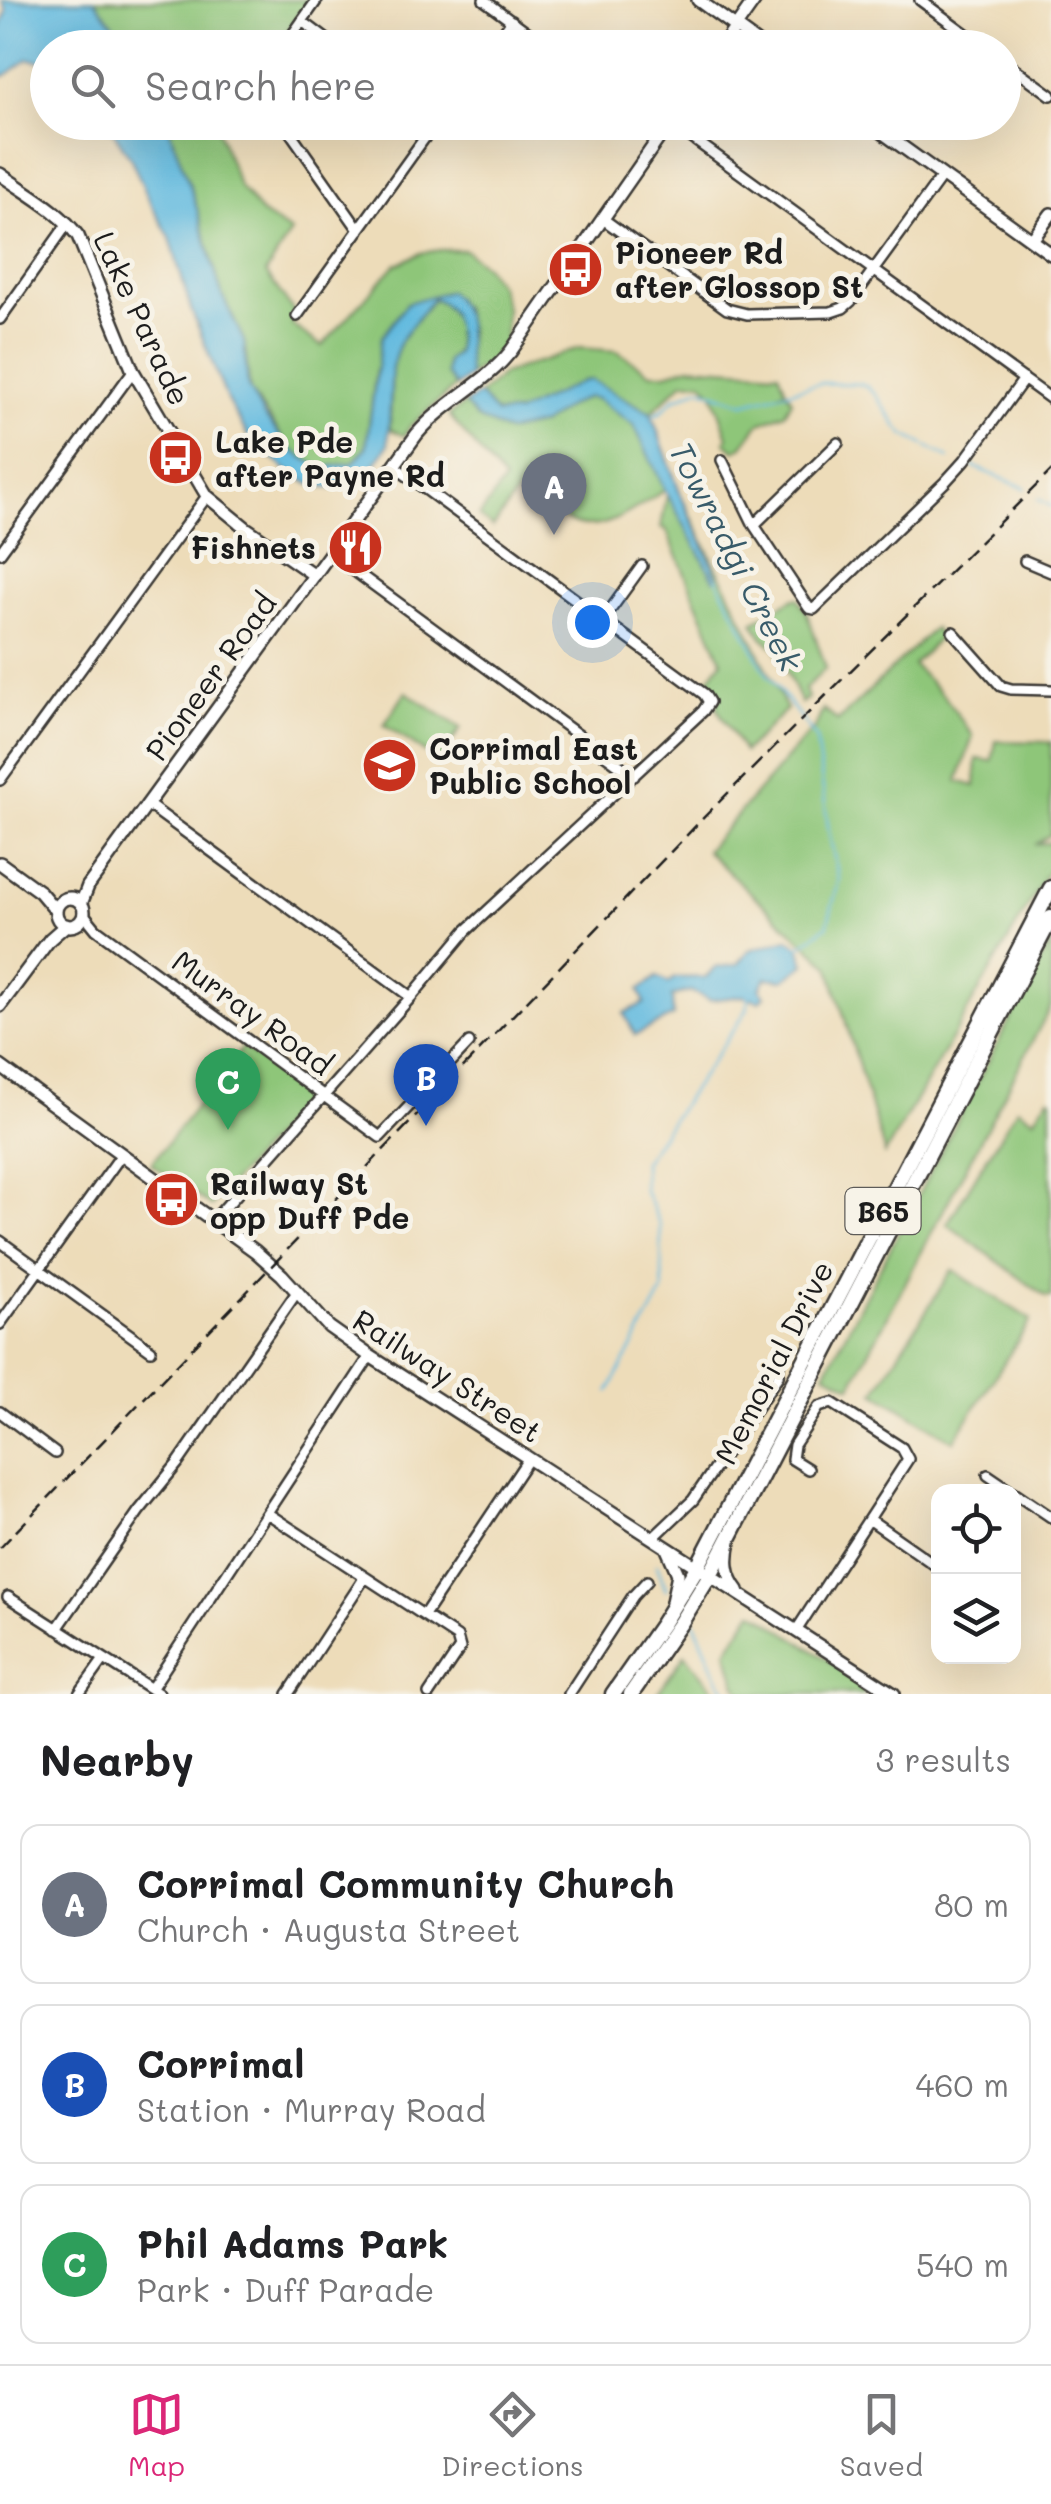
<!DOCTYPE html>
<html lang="en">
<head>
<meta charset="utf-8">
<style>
	:root { --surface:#fff; --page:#f6f6f6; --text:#202124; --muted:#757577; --line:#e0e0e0; --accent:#db2777 }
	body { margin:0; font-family:Mali,sans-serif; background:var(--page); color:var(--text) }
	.controls { position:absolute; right:30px; bottom:30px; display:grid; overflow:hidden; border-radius:20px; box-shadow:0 10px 40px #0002 }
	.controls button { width:90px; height:90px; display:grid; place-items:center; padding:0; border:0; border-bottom:2px solid var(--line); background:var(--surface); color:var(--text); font:50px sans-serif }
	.you { position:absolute; left:592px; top:622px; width:35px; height:35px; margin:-25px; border:8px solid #fff; border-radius:50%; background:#1a73e8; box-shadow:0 0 0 15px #1a73e833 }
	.badge { display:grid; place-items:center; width:65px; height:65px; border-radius:50%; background:var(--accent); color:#fff; font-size:32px; font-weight:700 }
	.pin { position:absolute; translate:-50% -82px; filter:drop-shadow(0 2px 5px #0008) }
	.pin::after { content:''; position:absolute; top:52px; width:35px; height:30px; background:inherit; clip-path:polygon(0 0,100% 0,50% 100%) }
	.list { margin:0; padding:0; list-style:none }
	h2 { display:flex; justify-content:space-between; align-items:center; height:130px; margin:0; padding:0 40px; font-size:42px }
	h2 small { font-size:32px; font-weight:400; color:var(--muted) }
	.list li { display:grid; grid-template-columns:65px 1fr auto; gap:30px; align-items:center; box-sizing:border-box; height:160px; margin:0 20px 20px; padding:0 20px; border:2px solid var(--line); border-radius:20px }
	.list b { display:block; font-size:38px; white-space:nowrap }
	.list p { margin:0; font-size:32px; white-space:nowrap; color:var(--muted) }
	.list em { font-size:32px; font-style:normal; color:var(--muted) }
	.icon { flex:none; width:55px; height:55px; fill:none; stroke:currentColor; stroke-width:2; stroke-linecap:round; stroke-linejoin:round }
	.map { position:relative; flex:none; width:1051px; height:1694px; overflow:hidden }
	.search { position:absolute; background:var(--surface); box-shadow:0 10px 40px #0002; left:30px; right:30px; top:30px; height:110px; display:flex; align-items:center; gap:25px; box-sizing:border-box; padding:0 35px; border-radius:55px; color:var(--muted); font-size:38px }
	.sheet { height:670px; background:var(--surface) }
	nav { display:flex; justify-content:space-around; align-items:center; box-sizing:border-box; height:140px; border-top:2px solid var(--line); background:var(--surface); font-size:28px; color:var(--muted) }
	nav a { display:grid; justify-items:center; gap:5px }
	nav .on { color:var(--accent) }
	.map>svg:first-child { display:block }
	.green { fill:#8ec679; stroke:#55714a; stroke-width:2.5 }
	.water { fill:#62badf; stroke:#3f6b7e; stroke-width:2.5 }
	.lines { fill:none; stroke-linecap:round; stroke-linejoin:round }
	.stream { stroke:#62badf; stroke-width:2.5 }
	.street-casing { stroke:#3b3934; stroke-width:14 }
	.secondary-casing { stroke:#3b3934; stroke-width:16 }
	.primary-casing { stroke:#3b3934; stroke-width:19 }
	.street { stroke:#fff; stroke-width:9 }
	.secondary { stroke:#fff; stroke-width:11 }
	.primary { stroke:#fff; stroke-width:14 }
	.rail { stroke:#1c1c1c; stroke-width:2.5; stroke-dasharray:15 8; stroke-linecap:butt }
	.labels { text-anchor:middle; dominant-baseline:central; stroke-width:10; stroke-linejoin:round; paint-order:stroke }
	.shield { fill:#f7f3e8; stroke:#5e5c59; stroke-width:2.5 }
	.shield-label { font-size:28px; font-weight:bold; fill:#1c1c1c }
	.poi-label { font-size:30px; font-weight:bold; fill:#1c1c1c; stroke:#f7f3e8; text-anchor:start }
	.street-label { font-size:30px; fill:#1c1c1c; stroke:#f7f3e8 }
	.water-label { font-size:32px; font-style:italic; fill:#385b6a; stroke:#f7f3e8 }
</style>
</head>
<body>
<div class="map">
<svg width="1051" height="1694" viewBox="0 0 1051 1694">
	<rect width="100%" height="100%" fill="#f7f3e8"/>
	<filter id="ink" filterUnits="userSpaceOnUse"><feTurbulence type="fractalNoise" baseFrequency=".01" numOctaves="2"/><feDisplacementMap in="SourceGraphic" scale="20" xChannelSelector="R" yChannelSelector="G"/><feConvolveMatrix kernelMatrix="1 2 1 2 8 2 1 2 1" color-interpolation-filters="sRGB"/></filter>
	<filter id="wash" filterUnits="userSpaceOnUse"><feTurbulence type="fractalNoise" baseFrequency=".0048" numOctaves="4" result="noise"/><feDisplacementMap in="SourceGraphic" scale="40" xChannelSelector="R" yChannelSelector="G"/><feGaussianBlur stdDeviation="2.25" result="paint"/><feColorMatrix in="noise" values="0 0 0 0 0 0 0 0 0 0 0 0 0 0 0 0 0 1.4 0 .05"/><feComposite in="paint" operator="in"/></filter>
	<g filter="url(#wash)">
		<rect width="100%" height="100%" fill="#eddcb9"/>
		<path class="green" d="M87 0H310L275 48 129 47Z
			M167 123H215L239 186 261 213 291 232 266 273 297 316 292 325 322 346 395 265 421 253 440 250H465L485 266 499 285 506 307 505 345 483 368 476 370 469 376 465 358 469 334 463 307 431 298 376 370 366 448 353 463 320 468 292 451 250 391 244 341 222 295 193 195Z
			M433 299C457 307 456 328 457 350L447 361 446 374 456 386 411 425 404 436 390 429 392 367 400 341Z
			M579 348 617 351 651 373H666L690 366 779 372 786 390 779 393 787 392 792 400 785 413 760 423 742 447 735 451 725 442 728 437 713 393 702 381 683 382 651 413 591 380 583 381 517 414H496L479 395 503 374Z
			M587 397 597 399 635 425 665 490C640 505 603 536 573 523 554 515 536 501 519 490L493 527 479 517 504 481 449 415 465 404 477 418 542 424 568 406Z
			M680 493 787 709 744 752 718 710 717 697 705 684 722 661 666 529 661 528 667 495Z
			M794 598H798L807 613 826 668 805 689 808 698 801 703 776 649 762 637 753 622Z
			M934 628 940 637 913 665 945 697 973 736 958 781 975 786 977 759 992 761 996 741 1051 742V834L1035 845 1051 842V866L885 1154 829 966 706 851 807 735 815 728 823 709 838 721Z
			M406 692 461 728 438 761 384 725Z
			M1051 941V1006L851 1386 825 1373Z
			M243 1047 308 1097 211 1206 151 1164Z
			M1049 1097 1051 1098V1297H1046L947 1224 1017 1108 1034 1119Z
			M952 1270 1031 1320 954 1441 875 1392Z
			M753 1611 868 1686 863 1694H742L737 1686 727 1651Z
			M685 1654 717 1693 719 1694H657Z"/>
		<path class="water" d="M1 0H94L132 47 48 48 47 62 28 59 5 76 0 75V28L7 11Z
			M108 123H167L193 195 222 295 244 341 248 387 264 416 292 450 320 468 353 463 366 448 381 338 407 303 449 291C479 326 462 338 469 376L456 386 446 374 447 361 457 352C457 329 457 308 433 298L400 341 392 367 388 445 371 470 336 489 310 484 287 470 251 441 228 402 191 309 170 238 150 202 131 159Z
			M591 380 651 413 680 493 717 575 714 579 665 490 634 425 597 399 587 397 568 406 542 424 507 432 477 418 465 404 479 395 496 414 517 413 583 381Z
			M788 939 799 946 805 964 784 980 766 978 760 989 765 996 760 1001 743 996 710 1000 690 991 672 996 673 1016 635 1035 624 1013 645 1003 639 990 657 977 669 983 674 978 706 977 715 968 738 964 749 950Z"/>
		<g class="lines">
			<path class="stream" d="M654 415 661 412 674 399 700 388 744 403 821 383 861 384 868 387 876 395 896 425 905 435 949 458
				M972 466 1025 488
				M1038 499 1051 506
				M716 577 765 671 816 738 829 833 839 880 827 926 799 947
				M609 1391 663 1291 660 1225 644 1189 643 1162 747 1010 749 997
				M657 1565 666 1589
				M694 1621 718 1678 729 1694"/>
		</g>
	</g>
	<g filter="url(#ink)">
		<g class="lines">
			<defs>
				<path id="street" d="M484 0 549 48
					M920 0 985 48
					M302 21 338 48
					M283 48 317 0
					M492 48 512 20
					M1004 61 1051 95
					M283 122 359 230
					M670 122 1051 399
					M603 219 727 309 747 314 831 312 843 308 851 301 942 176
					M297 316 436 122
					M0 319 68 223
					M722 460 754 525 809 608 814 609 945 482 965 460 1024 379
					M754 525 838 443
					M0 553 133 371
					M330 553 634 776
					M1025 561 1051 572
					M603 620 642 566
					M953 632 1001 686 1011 689 1051 690
					M0 780 207 496
					M147 804 411 997
					M83 913 96 929 380 1137 469 1043
					M214 1220 411 997 466 931 703 711 709 702 704 694 394 466
					M0 1241 151 1350
					M0 1324 122 1154
					M0 1412 55 1453
					M988 1475 1013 1492
					M1014 1492 1051 1517
					M267 1513 457 1637 460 1648 429 1694
					M869 1519 938 1567
					M653 1538 693 1500 778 1376 779 1363
					M8 1597 159 1694
					M424 1615 529 1458
					M57 1629 139 1511 178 1463 297 1292
					M796 1631 908 1459 902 1448 832 1403 819 1407 794 1445 792 1459 808 1469
					M151 1689 370 1356
					M79 1694 104 1659
					M288 1694 365 1577
					M569 1694 633 1596 647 1581"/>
				<path id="secondary" d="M698 0 764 48
					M721 48 755 0
					M868 122 1051 254
					M0 174C26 193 59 210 78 236L133 371 207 496 246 528 314 575
					M1032 240 1051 214
					M0 863 40 892 56 911
					M56 912a14 14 0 1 1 28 0a14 14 0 1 1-28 0Z
					M81 904 88 886 417 434C445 401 485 384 511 351L670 122
					M0 1006 50 939 66 925
					M0 1066 255 1251 282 1275 329 1327 370 1356 894 1694
					M730 1542C726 1559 726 1575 738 1590
					M667 1549 678 1574 672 1602"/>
				<path id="primary" d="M613 1694 662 1624 698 1566 1051 888
					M631 1694 681 1622 710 1575 1051 918"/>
			</defs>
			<use href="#street" class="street-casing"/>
			<use href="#secondary" class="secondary-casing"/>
			<use href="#primary" class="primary-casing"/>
			<use href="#street" class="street"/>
			<use href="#secondary" class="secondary"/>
			<use href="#primary" class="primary"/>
			<path class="rail" d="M0 1548 712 809 1051 471"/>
		</g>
	</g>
	<defs>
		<symbol id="bus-disc" viewBox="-11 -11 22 22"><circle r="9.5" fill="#c8321e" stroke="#f7f3e8"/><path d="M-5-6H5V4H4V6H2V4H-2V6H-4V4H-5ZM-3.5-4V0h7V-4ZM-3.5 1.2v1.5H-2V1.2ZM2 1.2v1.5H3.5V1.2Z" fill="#fff"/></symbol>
		<symbol id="restaurant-disc" viewBox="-11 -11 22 22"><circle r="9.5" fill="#c8321e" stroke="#f7f3e8"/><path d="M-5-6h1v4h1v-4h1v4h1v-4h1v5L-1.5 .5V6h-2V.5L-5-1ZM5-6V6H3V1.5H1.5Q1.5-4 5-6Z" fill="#fff"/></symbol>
		<symbol id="school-disc" viewBox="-11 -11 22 22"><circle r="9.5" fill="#c8321e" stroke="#f7f3e8"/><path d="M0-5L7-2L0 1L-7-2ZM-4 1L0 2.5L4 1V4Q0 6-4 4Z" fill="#fff"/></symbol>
	</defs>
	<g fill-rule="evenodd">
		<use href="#bus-disc" x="544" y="238" width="63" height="63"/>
		<use href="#bus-disc" x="144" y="426" width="63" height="63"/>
		<use href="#restaurant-disc" x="324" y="516" width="63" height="63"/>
		<use href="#school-disc" x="358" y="734" width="63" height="63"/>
		<use href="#bus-disc" x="140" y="1168" width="63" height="63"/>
	</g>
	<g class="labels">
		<rect class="shield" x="845.5" y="1188" width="75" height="46" rx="8"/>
		<g class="shield-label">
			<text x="883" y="1211">B65</text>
		</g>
		<g class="poi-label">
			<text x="615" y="252">Pioneer Rd<tspan x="615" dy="34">after Glossop St</tspan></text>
			<text x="215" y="441">Lake Pde<tspan x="215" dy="34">after Payne Rd</tspan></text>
			<text x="316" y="547" text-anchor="end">Fishnets</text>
			<text x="429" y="748">Corrimal East<tspan x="429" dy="34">Public School</tspan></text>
			<text x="210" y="1183">Railway St<tspan x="210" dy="34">opp Duff Pde</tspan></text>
		</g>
		<g class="street-label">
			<text transform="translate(143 318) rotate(65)">Lake Parade</text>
			<text transform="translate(210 676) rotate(-54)">Pioneer Road</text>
			<text transform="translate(253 1012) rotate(36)">Murray Road</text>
			<text transform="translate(773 1362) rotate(-63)">Memorial Drive</text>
			<text transform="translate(448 1375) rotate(33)">Railway Street</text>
		</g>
		<g class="water-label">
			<text transform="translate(737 556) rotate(63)">Towradgi Creek</text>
		</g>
	</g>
</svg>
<div class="controls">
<button><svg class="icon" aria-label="locate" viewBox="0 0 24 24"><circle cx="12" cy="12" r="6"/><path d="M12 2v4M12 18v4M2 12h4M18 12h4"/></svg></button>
<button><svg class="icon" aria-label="layers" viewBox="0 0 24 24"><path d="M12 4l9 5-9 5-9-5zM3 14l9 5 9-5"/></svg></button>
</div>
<div class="you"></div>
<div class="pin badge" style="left:554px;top:535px;background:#6b7280">A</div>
<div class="pin badge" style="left:426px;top:1126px;background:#1a4fb4">B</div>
<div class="pin badge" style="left:228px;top:1130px;background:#2e9e5b">C</div>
<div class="search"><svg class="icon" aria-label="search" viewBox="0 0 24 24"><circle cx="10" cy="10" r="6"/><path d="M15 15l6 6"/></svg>Search here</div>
</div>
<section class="sheet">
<h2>Nearby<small>3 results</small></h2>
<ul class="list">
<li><span class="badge" style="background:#6b7280">A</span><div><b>Corrimal Community Church</b><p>Church · Augusta Street</p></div><em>80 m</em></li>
<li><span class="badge" style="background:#1a4fb4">B</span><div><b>Corrimal</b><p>Station · Murray Road</p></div><em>460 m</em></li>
<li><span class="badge" style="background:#2e9e5b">C</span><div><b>Phil Adams Park</b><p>Park · Duff Parade</p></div><em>540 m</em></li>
</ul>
</section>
<nav>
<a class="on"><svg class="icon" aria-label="map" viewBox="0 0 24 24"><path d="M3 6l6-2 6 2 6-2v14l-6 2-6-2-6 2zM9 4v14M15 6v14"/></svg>Map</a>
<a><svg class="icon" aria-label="directions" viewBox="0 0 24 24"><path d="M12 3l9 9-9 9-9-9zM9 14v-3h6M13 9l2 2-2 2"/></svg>Directions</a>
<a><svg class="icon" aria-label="saved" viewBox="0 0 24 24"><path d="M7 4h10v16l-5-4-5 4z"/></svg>Saved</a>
</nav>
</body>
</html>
